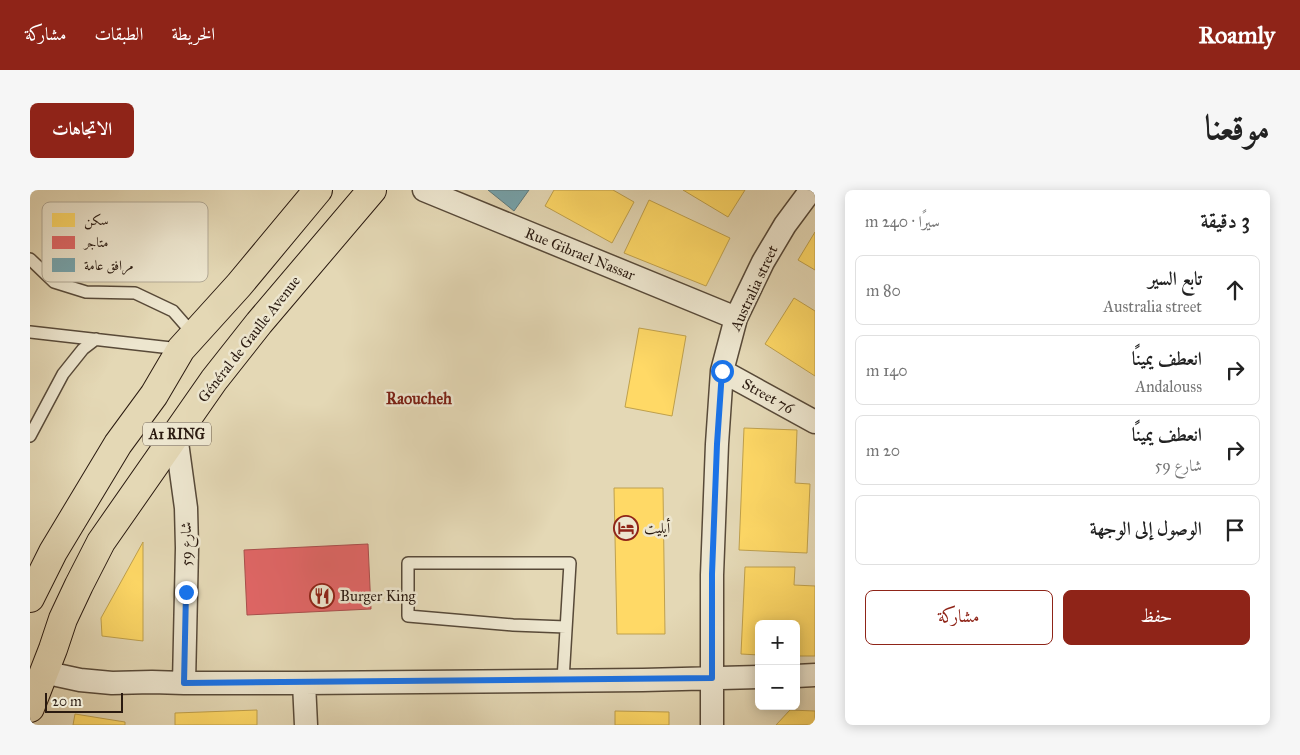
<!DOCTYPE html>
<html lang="ar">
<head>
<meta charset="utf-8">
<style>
	:root { --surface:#fff; --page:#f6f6f6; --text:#222; --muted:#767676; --line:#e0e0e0; --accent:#8f2418 }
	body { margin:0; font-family:"IM FELL Great Primer",Amiri,serif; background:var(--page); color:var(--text); direction:rtl }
	.controls { position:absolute; right:15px; bottom:15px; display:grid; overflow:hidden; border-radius:8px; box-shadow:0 2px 12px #0003 }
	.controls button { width:45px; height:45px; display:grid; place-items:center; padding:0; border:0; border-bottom:1px solid var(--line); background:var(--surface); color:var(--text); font:25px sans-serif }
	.scale { position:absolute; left:15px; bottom:12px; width:78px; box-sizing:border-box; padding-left:5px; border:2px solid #2a1a10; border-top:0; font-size:14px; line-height:18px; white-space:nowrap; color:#2a1a10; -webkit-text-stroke:4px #ede6cf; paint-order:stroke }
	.stop { position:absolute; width:15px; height:15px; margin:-11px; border:4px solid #1a73e8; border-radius:50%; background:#fff }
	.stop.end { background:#1a73e8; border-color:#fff; box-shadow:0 1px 5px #0008 }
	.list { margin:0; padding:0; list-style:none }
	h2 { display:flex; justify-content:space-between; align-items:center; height:65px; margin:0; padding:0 20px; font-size:21px }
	h2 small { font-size:16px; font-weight:400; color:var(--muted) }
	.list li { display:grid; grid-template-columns:32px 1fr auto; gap:15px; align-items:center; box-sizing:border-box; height:70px; margin:0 10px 10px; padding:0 10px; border:1px solid var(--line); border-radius:8px }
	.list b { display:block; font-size:19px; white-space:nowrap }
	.list p { margin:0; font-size:16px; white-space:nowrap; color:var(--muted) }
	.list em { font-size:16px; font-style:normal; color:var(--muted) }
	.actions { display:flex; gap:10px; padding:15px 20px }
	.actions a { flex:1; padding:11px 0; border:1px solid var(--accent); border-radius:8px; text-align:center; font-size:18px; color:var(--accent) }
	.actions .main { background:var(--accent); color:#fff }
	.icon { flex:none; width:28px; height:28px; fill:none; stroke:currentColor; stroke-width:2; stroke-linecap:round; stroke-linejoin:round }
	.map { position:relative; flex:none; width:785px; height:535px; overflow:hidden; direction:ltr; border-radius:8px }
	header { display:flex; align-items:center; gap:30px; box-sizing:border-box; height:70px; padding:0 25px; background:var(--accent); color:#fff }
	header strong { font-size:24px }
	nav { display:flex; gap:28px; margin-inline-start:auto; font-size:18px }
	.intro { display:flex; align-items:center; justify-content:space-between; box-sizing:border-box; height:120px; padding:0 30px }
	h1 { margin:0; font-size:35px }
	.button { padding:12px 22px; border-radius:8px; background:var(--accent); color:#fff; font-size:18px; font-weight:700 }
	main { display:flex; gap:30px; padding:0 30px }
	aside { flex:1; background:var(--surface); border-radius:8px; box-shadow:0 2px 12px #0003 }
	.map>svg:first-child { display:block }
	.homes { fill:#ffd966; stroke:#bfa04c }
	.shops { fill:#e06666; stroke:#a94f4c }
	.public { fill:#76a5af; stroke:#5f7b7f }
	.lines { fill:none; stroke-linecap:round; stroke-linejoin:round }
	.service-casing { stroke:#584a39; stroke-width:14 }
	.minor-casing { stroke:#584a39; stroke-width:25 }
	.trunk-casing { stroke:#2a1a10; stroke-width:30 }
	.service { stroke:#ede6cf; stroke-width:11 }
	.minor { stroke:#ede6cf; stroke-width:22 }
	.trunk { stroke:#e4d8b5; stroke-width:28 }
	.route { stroke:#1a73e8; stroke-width:6 }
	.labels { text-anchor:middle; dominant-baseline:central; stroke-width:5; stroke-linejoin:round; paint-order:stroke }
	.shield { fill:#ede6cf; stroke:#645749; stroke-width:1 }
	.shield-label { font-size:14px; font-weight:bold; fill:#2a1a10 }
	.street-label { font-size:15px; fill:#2a1a10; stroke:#ede6cf }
	.poi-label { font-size:15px; fill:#2a1a10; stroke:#ede6cf; text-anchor:start }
	.neighbourhood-label { font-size:16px; font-weight:bold; fill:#7a1f14; stroke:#ede6cf }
	.key { fill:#ede6cf; stroke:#b2a996; stroke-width:1 }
	.key-label { font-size:14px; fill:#2a1a10 }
</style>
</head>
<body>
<header>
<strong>Roamly</strong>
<nav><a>الخريطة</a><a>الطبقات</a><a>مشاركة</a></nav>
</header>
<div class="intro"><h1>موقعنا</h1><a class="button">الاتجاهات</a></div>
<main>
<aside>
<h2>3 دقيقة<small>سيرًا · 240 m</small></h2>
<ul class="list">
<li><svg class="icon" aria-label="ahead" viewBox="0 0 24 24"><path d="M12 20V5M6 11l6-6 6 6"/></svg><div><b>تابع السير</b><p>Australia street</p></div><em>80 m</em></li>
<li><svg class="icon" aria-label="right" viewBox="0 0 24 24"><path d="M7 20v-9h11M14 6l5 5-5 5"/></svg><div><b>انعطف يمينًا</b><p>Andalouss</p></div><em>140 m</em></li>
<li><svg class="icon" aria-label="right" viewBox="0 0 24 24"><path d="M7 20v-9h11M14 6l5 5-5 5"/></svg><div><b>انعطف يمينًا</b><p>شارع 59</p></div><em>20 m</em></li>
<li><svg class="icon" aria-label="arrive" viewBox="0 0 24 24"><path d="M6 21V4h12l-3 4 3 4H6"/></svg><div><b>الوصول إلى الوجهة</b></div></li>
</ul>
<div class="actions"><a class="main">حفظ</a><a>مشاركة</a></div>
</aside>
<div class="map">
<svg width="785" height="535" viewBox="0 0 785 535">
	<rect width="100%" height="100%" fill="#e4d8b5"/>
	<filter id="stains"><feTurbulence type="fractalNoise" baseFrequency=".004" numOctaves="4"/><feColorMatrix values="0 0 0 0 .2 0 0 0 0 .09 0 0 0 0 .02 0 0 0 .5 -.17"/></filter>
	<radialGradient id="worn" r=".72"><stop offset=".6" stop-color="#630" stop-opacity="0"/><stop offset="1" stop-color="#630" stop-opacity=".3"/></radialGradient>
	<path class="homes" d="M524 0H583L604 12 582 53 515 16Z
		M653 0H715L698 27Z
		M619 10 700 48 676 96 594 63Z
		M785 42V80L768 70Z
		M764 108 785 121V186L735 154Z
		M609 138 656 146 642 226 595 217Z
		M714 238 767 240 765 293 780 294 777 363 709 360Z
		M584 298H633L635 444H587Z
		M113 352V451L72 446 71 428Z
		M715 377H765L764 395 785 396V466H766V434H729V465L711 464Z
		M227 520V535H145V523Z
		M760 520 785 521V535H746Z
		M585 521 639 522V535H585Z
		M45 524 95 532V535H43Z"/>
	<path class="shops" d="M338 354 341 419 217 425 214 360Z"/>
	<path class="public" d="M458 0H499L484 21Z"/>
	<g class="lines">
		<defs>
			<path id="service" d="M0 69 24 92 56 102 105 103 143 121 164 145
				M0 142 150 159
				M0 246 33 184 53 159 66 149
				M533 490 540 373H378V426L483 435 536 437"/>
			<path id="minor" d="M394 0 706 128
				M692 181 785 232
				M146 245 156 318 157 358 154 493
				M13 482 50 490 82 493 122 492 154 493H274L613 490 729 487
				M766 486 785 485
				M274 493 276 535
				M682 535V385L687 254 692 181 706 128 733 72 755 35 781 0"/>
			<path id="trunk" d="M0 408 23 362 88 254 124 205 151 159 209 95 288 0
				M0 518 23 459 33 429 49 395 71 352 184 190 229 133 342 0"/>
		</defs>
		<use href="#service" class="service-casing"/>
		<use href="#minor" class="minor-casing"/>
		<use href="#trunk" class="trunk-casing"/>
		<use href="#service" class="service"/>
		<use href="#minor" class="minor"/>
		<use href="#trunk" class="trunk"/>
	</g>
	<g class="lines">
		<path class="route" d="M156 402 154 493 682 488V384L687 254 692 181"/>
	</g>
	<defs>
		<symbol id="hotel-ring" viewBox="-11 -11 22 22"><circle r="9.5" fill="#ede6cf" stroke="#8f2418" stroke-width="1.5"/><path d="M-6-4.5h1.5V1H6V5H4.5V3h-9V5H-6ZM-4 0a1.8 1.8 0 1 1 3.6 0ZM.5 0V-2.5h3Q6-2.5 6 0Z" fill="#8f2418"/></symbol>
		<symbol id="restaurant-ring" viewBox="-11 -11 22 22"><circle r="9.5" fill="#ede6cf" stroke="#8f2418" stroke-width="1.5"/><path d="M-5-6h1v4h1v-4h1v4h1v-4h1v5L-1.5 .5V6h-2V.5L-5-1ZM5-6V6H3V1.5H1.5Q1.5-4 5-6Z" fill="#8f2418"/></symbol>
	</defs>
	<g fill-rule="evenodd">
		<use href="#hotel-ring" x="582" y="324" width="28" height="28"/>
		<use href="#restaurant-ring" x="278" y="392" width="28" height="28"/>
	</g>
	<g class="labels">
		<rect class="shield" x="113" y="232.5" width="68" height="23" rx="4"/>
		<g class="shield-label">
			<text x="147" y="244">A1 RING</text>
		</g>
		<g class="street-label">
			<text transform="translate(550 64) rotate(22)">Rue Gibrael Nassar</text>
			<text transform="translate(724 98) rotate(-65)">Australia street</text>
			<text transform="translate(219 149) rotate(-52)">Général de Gaulle Avenue</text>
			<text transform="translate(738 206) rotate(29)">Street 76</text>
			<text transform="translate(156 354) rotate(-90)">شارع 59</text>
		</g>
		<g class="poi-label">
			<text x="614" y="338">أيليت</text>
			<text x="310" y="406">Burger King</text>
		</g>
		<g class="neighbourhood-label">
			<text x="389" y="208">Raoucheh</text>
		</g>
	</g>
	<rect x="12" y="12" width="166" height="80" rx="8" class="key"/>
	<rect x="22" y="23" width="23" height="14" fill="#ffd966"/>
	<rect x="22" y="46" width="23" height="13" fill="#e06666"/>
	<rect x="22" y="68" width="23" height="14" fill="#76a5af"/>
	<g class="key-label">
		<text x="54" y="35">سكن</text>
		<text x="54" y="57">متاجر</text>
		<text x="54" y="80">مرافق عامة</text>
	</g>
	<rect width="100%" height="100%" filter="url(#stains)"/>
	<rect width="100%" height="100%" fill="url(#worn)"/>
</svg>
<div class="controls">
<button>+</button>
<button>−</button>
</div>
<div class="scale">20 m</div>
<div class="stop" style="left:692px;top:181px"></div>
<div class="stop end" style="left:156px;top:402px"></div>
</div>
</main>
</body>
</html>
